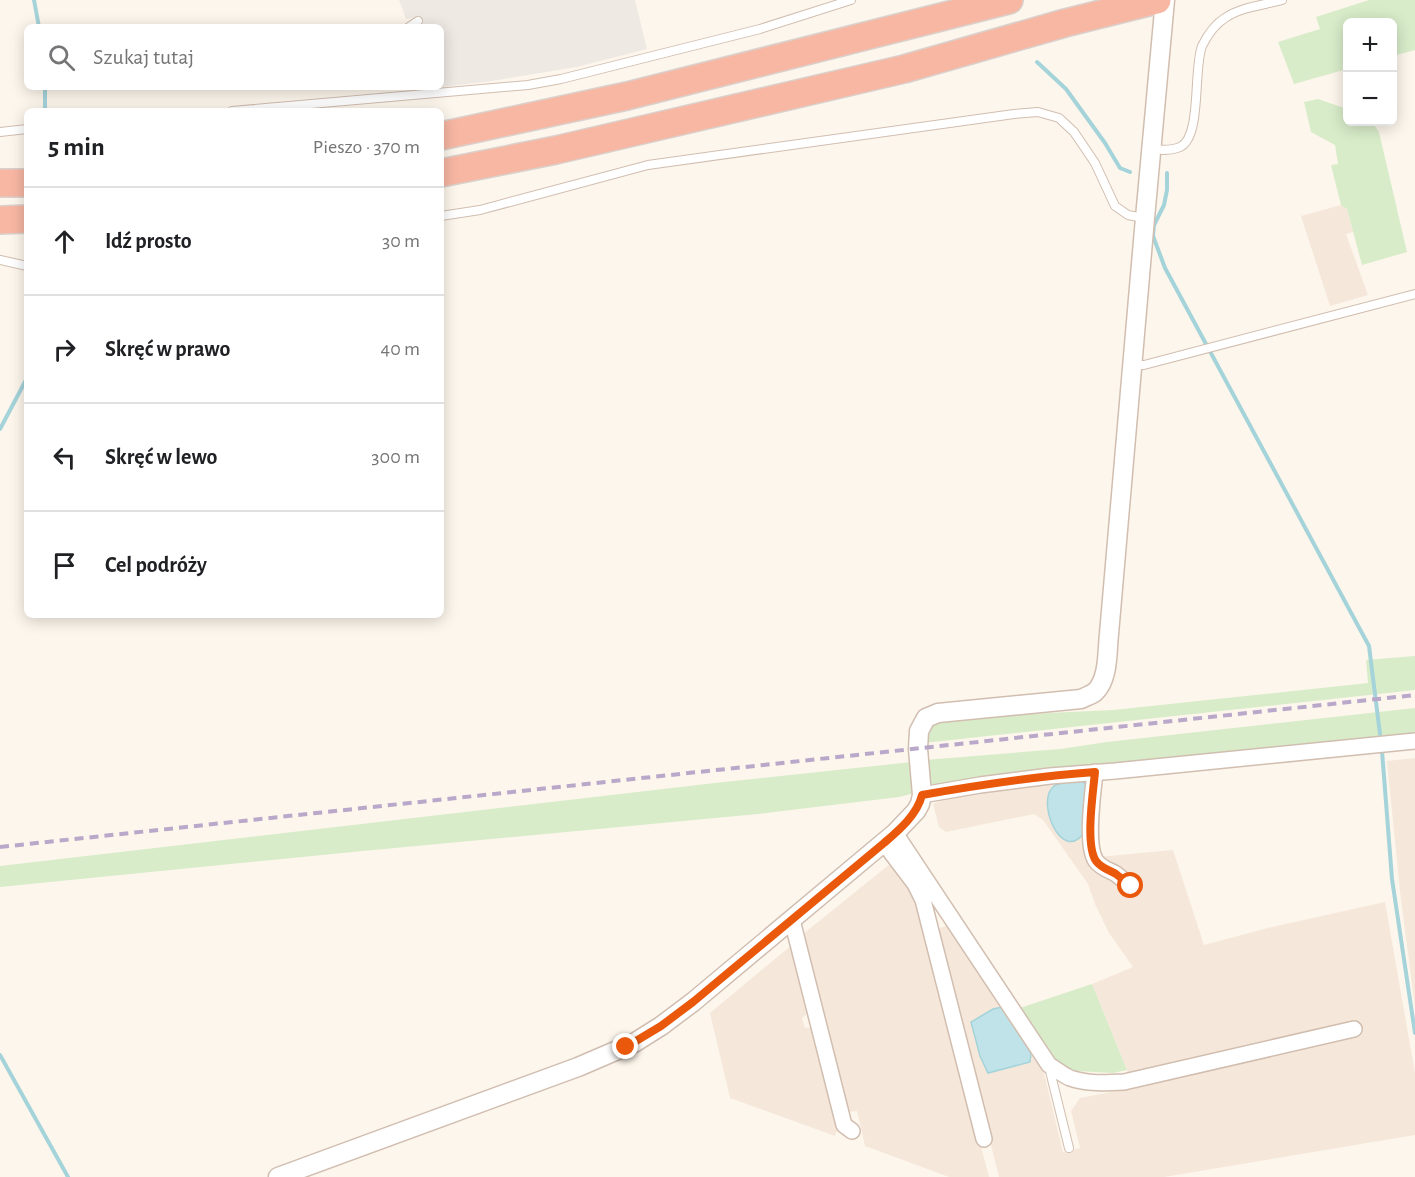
<!DOCTYPE html>
<html lang="pl">
<head>
<meta charset="utf-8">
<style>
	:root { --surface:#fff; --page:#f2f2f2; --text:#202124; --muted:#757577; --line:#e0e0e0 }
	body { margin:0; font-family:"Alegreya Sans",sans-serif; background:var(--page); color:var(--text) }
	.controls { position:absolute; right:18px; top:18px; display:grid; overflow:hidden; border-radius:9px; box-shadow:0 3px 15px #0003 }
	.controls button { width:54px; height:54px; display:grid; place-items:center; padding:0; border:0; border-bottom:2px solid var(--line); background:var(--surface); color:var(--text); font:30px sans-serif }
	.stop { position:absolute; width:18px; height:18px; margin:-14px; border:4px solid #ea580c; border-radius:50%; background:#fff }
	.stop.end { background:#ea580c; border-color:#fff; box-shadow:0 2px 6px #0008 }
	.list { margin:0; padding:0; list-style:none }
	h2 { display:flex; justify-content:space-between; align-items:center; height:78px; margin:0; padding:0 24px; font-size:26px }
	h2 small { font-size:20px; font-weight:400; color:var(--muted) }
	.list li { display:grid; grid-template-columns:39px 1fr auto; gap:18px; align-items:center; box-sizing:border-box; height:108px; padding:0 24px; border-top:2px solid var(--line) }
	.list b { display:block; font-size:22px; white-space:nowrap }
	.list em { font-size:20px; font-style:normal; color:var(--muted) }
	.icon { flex:none; width:33px; height:33px; fill:none; stroke:currentColor; stroke-width:2; stroke-linecap:round; stroke-linejoin:round }
	.map { position:relative; flex:none; width:1415px; height:1177px; overflow:hidden }
	.search { position:absolute; background:var(--surface); box-shadow:0 3px 15px #0003; left:24px; top:24px; width:420px; height:66px; display:flex; align-items:center; gap:15px; box-sizing:border-box; padding:0 21px; border-radius:9px; color:var(--muted); font-size:22px }
	.panel { position:absolute; background:var(--surface); box-shadow:0 3px 15px #0003; left:24px; top:108px; width:420px; height:510px; border-radius:9px }
	.map>svg:first-child { display:block }
	.residential { fill:#f5e8da }
	.industrial { fill:#efe9e4 }
	.green { fill:#d8ecc9 }
	.water { fill:#bfe3e8; stroke:#a5d3da; stroke-width:1.5 }
	.lines { fill:none; stroke-linecap:round; stroke-linejoin:round }
	.stream { stroke:#a5d3da; stroke-width:4 }
	.service-casing { stroke:#d1beb0; stroke-width:10 }
	.minor-casing { stroke:#d1beb0; stroke-width:18 }
	.tertiary-casing { stroke:#d1beb0; stroke-width:21 }
	.motorway-casing { stroke:#dad1cd; stroke-width:30 }
	.service { stroke:#fff; stroke-width:8 }
	.minor { stroke:#fff; stroke-width:15 }
	.tertiary { stroke:#fff; stroke-width:18 }
	.motorway { stroke:#f7b7a3; stroke-width:27 }
	.rail { stroke:#b9a8c9; stroke-width:4; stroke-dasharray:9 6; stroke-linecap:butt }
	.route { stroke:#ea580c; stroke-width:8 }
</style>
</head>
<body>
<div class="map">
<svg width="1415" height="1177" viewBox="0 0 1415 1177">
	<rect width="100%" height="100%" fill="#fdf6ec"/>
	<path class="residential" d="M1341 205 1347 209 1353 232 1346 234 1368 295 1330 306 1301 216Z
		M1415 758V1007L1400 892 1387 761Z
		M1097 777 1098 857 1173 850 1204 945 1268 928 1385 902 1415 1073V1135L1164 1177H999L937 929 948 925 1042 1065 1063 1152 1080 1148 1071 1111 1080 1098 1132 1088 1127 1070 1092 984 1133 967 1109 933 1095 904 1088 884 1043 820 1034 814 946 832 939 827 933 804 961 793Z
		M890 864 917 898 943 994 940 1001 944 1019 948 1021 989 1177H949L865 1146 857 1111 849 1112 803 934Z
		M793 944 810 1011 802 1018 805 1028 814 1027 839 1125 835 1136 730 1098 710 1013Z"/>
	<path class="industrial" d="M399 0H635L647 49 577 67 485 82 441 87V27H420L417 17 406 19Z"/>
	<path class="green" d="M1369 0H1415V50L1393 56 1392 22H1348L1347 69 1294 84 1278 42 1320 29 1316 17Z
		M1318 99 1347 109 1348 122H1372L1379 132 1407 252 1362 265 1347 209 1341 205 1331 165 1338 164 1335 145 1311 132 1304 102Z
		M1415 656V690L924 743V733L940 718 1113 710 1368 683 1366 660Z
		M1415 708V735L1376 740 1189 756 944 785 931 784 926 780 925 760 1060 749 1107 742Z
		M912 762 915 793 899 797 758 814 363 851 0 887V866L715 783Z
		M1092 984 1127 1070 1113 1073 1076 1071 1065 1067 1053 1058 1020 1008Z"/>
	<path class="water" d="M1083 781 1087 786 1083 834C1061 863 1035 800 1054 786 1062 781 1074 782 1083 781Z
		M1002 1007 1031 1053 1030 1062 988 1073 980 1056 971 1022 993 1009Z"/>
	<g class="lines">
		<path class="stream" d="M34 0 39 27
			M1037 62 1066 89 1105 143 1120 168 1130 172
			M45 87V111
			M1167 173V190L1164 205 1154 225 1153 236 1165 268 1369 646 1380 734
			M0 429 27 378
			M1382 751 1392 879 1415 1033
			M0 1055 68 1177"/>
		<defs>
			<path id="service" d="M409 27 418 21
				M232 111 528 85 561 79 760 29 851 0
				M0 132 27 129
				M1152 149C1161 150 1171 151 1180 147 1202 137 1193 69 1202 46 1207 36 1215 24 1225 18 1241 7 1264 5 1282 0
				M441 216 480 210 648 165 1014 114 1038 112 1059 118 1074 132 1095 163 1115 206 1128 215 1144 218
				M0 260 27 266
				M1132 365H1144L1415 294
				M1049 1067 1069 1148"/>
			<path id="minor" d="M1095 772C1093 793 1085 845 1096 861 1101 868 1109 870 1116 874 1121 878 1126 882 1131 886
				M922 795 980 785 1050 776 1115 771 1415 741
				M895 833 1049 1065C1056 1069 1063 1075 1070 1078 1087 1084 1106 1083 1124 1082L1354 1029
				M884 843 915 884 923 900 984 1139
				M792 920 844 1125 852 1131"/>
			<path id="tertiary" d="M278 1177 578 1067 634 1043 661 1026 693 1002 895 833 916 811 920 804 922 795 918 749 919 731 926 718 938 713 1081 699C1085 697 1091 695 1095 692 1109 679 1107 651 1109 634L1145 218 1165 0"/>
			<path id="motorway" d="M441 136 627 96 1009 0
				M441 173 556 150 904 69 1065 23 1157 0
				M0 183H27
				M0 220 27 219"/>
		</defs>
		<use href="#service" class="service-casing"/>
		<use href="#minor" class="minor-casing"/>
		<use href="#tertiary" class="tertiary-casing"/>
		<use href="#motorway" class="motorway-casing"/>
		<use href="#service" class="service"/>
		<use href="#minor" class="minor"/>
		<use href="#tertiary" class="tertiary"/>
		<use href="#motorway" class="motorway"/>
		<path class="rail" d="M0 847 1415 695"/>
	</g>
	<g class="lines">
		<path class="route" d="M626 1047 661 1026 693 1002 884 843C899 830 917 815 922 795 979 785 1037 776 1095 772 1093 793 1085 845 1096 861 1101 868 1109 870 1116 874 1121 878 1126 882 1131 886"/>
	</g>
</svg>
<div class="controls">
<button>+</button>
<button>−</button>
</div>
<div class="stop" style="left:1131px;top:886px"></div>
<div class="stop end" style="left:626px;top:1047px"></div>
<div class="search"><svg class="icon" aria-label="search" viewBox="0 0 24 24"><circle cx="10" cy="10" r="6"/><path d="M15 15l6 6"/></svg>Szukaj tutaj</div>
<section class="panel">
<h2>5 min<small>Pieszo · 370 m</small></h2>
<ul class="list">
<li><svg class="icon" aria-label="ahead" viewBox="0 0 24 24"><path d="M12 20V5M6 11l6-6 6 6"/></svg><div><b>Idź prosto</b></div><em>30 m</em></li>
<li><svg class="icon" aria-label="right" viewBox="0 0 24 24"><path d="M7 20v-9h11M14 6l5 5-5 5"/></svg><div><b>Skręć w prawo</b></div><em>40 m</em></li>
<li><svg class="icon" aria-label="left" viewBox="0 0 24 24"><path d="M17 20v-9H6M10 6l-5 5 5 5"/></svg><div><b>Skręć w lewo</b></div><em>300 m</em></li>
<li><svg class="icon" aria-label="arrive" viewBox="0 0 24 24"><path d="M6 21V4h12l-3 4 3 4H6"/></svg><div><b>Cel podróży</b></div></li>
</ul>
</section>
</div>
</body>
</html>
